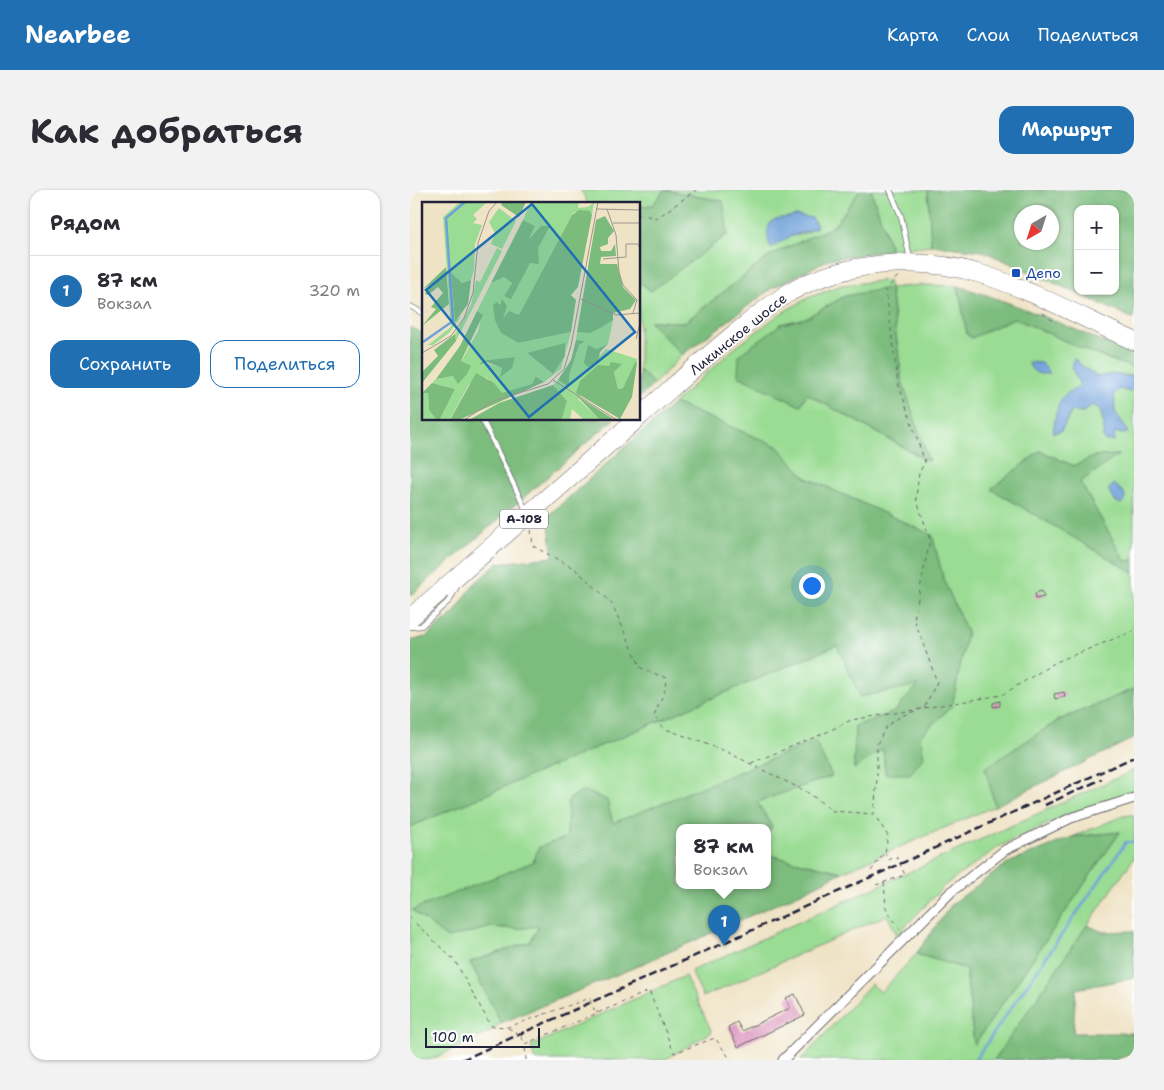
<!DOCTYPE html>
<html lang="ru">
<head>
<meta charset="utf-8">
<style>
	:root { --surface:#fff; --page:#f2f2f3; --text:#2b2b33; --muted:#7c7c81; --line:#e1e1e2; --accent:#1f6fb2 }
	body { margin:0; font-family:"Shantell Sans",sans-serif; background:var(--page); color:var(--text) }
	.controls { position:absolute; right:15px; top:15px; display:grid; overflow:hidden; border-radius:10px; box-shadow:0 1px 4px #0004 }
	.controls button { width:45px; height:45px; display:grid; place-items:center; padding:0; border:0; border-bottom:1px solid var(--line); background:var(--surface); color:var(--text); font:25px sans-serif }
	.compass { position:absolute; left:604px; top:15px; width:45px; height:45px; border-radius:50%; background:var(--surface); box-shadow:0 1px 4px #0004; rotate:219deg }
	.scale { position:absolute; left:15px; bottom:12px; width:115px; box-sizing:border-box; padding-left:5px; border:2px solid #22223b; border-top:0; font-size:14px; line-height:18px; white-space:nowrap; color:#22223b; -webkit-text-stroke:4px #fff; paint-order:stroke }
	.you { position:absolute; left:401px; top:395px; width:18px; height:18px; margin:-12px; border:4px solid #fff; border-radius:50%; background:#1a73e8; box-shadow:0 0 0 8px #1a73e833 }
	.badge { display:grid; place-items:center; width:32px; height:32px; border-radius:50%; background:var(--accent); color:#fff; font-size:16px; font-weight:700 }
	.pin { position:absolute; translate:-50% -41px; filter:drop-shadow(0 1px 2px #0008) }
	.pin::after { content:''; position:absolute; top:26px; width:18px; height:15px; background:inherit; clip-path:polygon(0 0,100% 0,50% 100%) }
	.popup { position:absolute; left:266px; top:634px; width:95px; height:65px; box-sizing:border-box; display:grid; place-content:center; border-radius:10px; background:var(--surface); filter:drop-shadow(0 1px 4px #0005); font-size:16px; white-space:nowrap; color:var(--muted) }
	.popup b { font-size:19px; color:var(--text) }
	.popup::after { content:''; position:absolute; left:50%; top:100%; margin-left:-10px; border:10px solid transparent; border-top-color:var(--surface) }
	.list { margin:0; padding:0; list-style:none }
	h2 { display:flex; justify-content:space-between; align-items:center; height:65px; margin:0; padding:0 20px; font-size:21px }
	h2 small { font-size:16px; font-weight:400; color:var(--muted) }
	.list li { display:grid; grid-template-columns:32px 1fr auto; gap:15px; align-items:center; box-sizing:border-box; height:70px; padding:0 20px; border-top:1px solid var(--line) }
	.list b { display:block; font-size:19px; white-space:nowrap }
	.list p { margin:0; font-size:16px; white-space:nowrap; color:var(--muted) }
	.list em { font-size:16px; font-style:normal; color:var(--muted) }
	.actions { display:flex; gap:10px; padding:15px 20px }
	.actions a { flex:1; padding:11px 0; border:1px solid var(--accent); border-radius:15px; text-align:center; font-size:18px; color:var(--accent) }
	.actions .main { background:var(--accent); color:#fff }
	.map { position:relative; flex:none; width:724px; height:870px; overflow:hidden; border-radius:15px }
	header { display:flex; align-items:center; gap:30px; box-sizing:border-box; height:70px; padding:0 25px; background:var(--accent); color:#fff }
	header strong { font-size:24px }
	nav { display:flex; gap:28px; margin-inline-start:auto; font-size:18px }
	.intro { display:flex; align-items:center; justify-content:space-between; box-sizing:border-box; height:120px; padding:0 30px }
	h1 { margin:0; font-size:35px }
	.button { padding:12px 22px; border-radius:15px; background:var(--accent); color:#fff; font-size:18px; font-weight:700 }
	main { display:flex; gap:30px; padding:0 30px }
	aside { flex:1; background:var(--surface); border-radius:15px; box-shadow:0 1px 4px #0004 }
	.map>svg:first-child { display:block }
	.green { fill:#9adc93; stroke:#5e7f67; fill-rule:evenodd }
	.forest { fill:#7bbc7d; stroke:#4e6f5c; fill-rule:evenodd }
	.water { fill:#6fa0d9; stroke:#48618a }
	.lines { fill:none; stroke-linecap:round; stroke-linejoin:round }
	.stream { stroke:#6fa0d9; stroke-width:2.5 }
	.building { fill:#d88bb7 }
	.lane-casing { stroke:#6a666b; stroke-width:6 }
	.street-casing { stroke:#6a666b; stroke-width:11 }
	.highway-casing { stroke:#6a666b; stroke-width:19 }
	.path { stroke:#6a666b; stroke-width:1; stroke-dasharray:4 4; stroke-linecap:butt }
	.lane { stroke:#fff; stroke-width:4.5 }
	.street { stroke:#fff; stroke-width:9 }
	.highway { stroke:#fff; stroke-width:18 }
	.rail { stroke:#22223b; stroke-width:2.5; stroke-dasharray:8 4; stroke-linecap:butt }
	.transit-dot { fill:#1a4fb4; stroke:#fff; stroke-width:2 }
	.labels { text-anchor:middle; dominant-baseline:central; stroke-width:4; stroke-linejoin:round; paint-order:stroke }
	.shield { fill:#fff; stroke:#646476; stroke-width:1 }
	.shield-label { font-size:12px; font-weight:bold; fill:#22223b }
	.transit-label { font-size:14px; fill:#164399; stroke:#fff; text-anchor:start }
	.street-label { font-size:14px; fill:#22223b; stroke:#fff }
	.inset-river { fill:none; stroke:#6fa0d9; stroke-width:2.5 }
	.inset-road { fill:none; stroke:#9d968e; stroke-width:1 }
	.view { fill:#1f6fb2; fill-opacity:0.15; stroke:#1f6fb2; stroke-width:2.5 }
	.inset-edge { fill:none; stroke:#22223b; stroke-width:2.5 }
</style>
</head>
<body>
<header>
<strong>Nearbee</strong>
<nav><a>Карта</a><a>Слои</a><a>Поделиться</a></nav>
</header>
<div class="intro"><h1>Как добраться</h1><a class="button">Маршрут</a></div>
<main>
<aside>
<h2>Рядом<small></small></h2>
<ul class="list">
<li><span class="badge">1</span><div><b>87 км</b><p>Вокзал</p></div><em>320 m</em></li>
</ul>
<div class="actions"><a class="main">Сохранить</a><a>Поделиться</a></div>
</aside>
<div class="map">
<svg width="724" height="870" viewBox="0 0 724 870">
	<rect width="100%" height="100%" fill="#fff"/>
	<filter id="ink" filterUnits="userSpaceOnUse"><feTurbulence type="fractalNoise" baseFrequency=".02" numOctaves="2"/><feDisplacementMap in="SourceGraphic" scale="10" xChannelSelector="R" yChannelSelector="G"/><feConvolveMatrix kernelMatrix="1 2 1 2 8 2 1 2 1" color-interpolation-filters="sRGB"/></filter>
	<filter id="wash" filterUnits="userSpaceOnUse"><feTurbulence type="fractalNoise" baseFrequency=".0096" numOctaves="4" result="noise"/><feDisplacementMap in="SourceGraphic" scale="20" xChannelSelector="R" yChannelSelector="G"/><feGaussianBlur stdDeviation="1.12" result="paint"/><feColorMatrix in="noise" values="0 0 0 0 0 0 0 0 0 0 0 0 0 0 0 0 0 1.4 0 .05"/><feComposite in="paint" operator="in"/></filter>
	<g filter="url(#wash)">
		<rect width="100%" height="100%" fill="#efe3c5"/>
		<path class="green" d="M171 0H254L243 15 229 16V14H178Z
			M255 0H450L424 36 361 65 275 132 240 131 272 165 244 194 229 180V92L241 101 313 11ZM378 28 399 42 379 47 366 29Z
			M461 0H518L521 55 481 60Z
			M478 90 480 98 510 95 548 96 557 144 604 128 684 164 724 178V187L719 185 687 187C680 180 672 177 665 169L662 178 671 196 669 198 658 203 651 241 662 221 673 222 682 215 690 219 694 235 693 248 695 251 705 242 712 244 717 243 705 222 703 204 710 199 720 202 724 198V370L715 371 670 292 708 265 685 266 664 276 630 261 582 299 724 383V499L649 530 576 578 585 616 432 682 358 665V643L362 636 347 612 422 586 405 552 202 634 158 610 157 648 129 657 124 672 3 720 37 748 82 737 109 739 130 735 120 752 60 772 91 833 80 842 20 870H0V637L427 455 508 495 484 522 445 536 444 578 473 558 475 584 510 546 542 516 557 442 534 391 522 345 395 287 367 256 264 213 321 161 368 125 398 108 432 95ZM480 98 492 191 518 271 397 204 390 216 371 134 396 128 435 106Z
			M724 580V601L657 625 590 656 535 695 487 745 477 725 293 807 281 781Z
			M724 625V668L584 870H391L461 794 471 802 506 764 556 779 564 855 710 642 662 647 713 626Z
			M275 786 302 842 254 870H125L121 856Z"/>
		<path class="forest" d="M254 0 313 11 318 44 241 101 229 92V16L243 15Z
			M450 0H461L481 60 420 69 362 98 272 165 239 131 275 132 361 65 424 36Z
			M518 0H724V129L573 61 521 55ZM668 19H705V101H668ZM612 22H642V52H612Z
			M548 96C609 114 666 140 724 165V178L684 164 604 128 562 148 557 145Z
			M480 98 492 191 519 271 397 204 390 216 328 186 329 165 371 134 396 128 435 106Z
			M0 137 14 144V229H204L0 406Z
			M229 180 244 194 229 208Z
			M264 213 367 256 395 287 522 345 534 391 557 442 542 516 510 546 514 567 500 584H475L473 559 444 579 445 536 484 522 508 495 450 507 427 455 0 637V451L16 447 44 423 64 394 88 373 143 367 138 326Z
			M630 261 664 276 685 266 709 265 670 292 715 371 724 370V383L581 299Z
			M724 499V548L585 616 575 578 649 530Z
			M405 551 422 586 347 612 362 636 358 643V637H270V695H358V665L432 682 391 703 223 778 91 833 60 772 120 752 129 736 109 739 82 737 37 748 2 720 123 672 129 657 157 647 158 610 173 600 197 610 203 633Z
			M710 642 564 855 556 779 506 764 542 714 598 673 662 647Z
			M677 735 693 742 724 741V788L666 799 663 843H724V863L705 870H584Z"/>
		<path class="water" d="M386 25 402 28 406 34V38L379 47 361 58C357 50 355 32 366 29 373 27 378 28 386 25Z
			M664 168C671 177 679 180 687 187L702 184 724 187V198L720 202 710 199 704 204 705 222 715 236 718 243 712 244 705 242 704 251H695L693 247 694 235 690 219 682 215 673 222 662 221 651 241 643 243C645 231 646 212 656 204 661 200 667 200 670 196L662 178Z
			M618 172 631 173 640 183C629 186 622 183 618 172Z
			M704 294 715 304 714 312 710 314 704 310 698 300Z"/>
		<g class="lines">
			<path class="stream" d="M565 870 716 652H724"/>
		</g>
		<g id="blocks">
			<path class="building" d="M632 401 634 407 626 409 625 403Z
				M654 502 655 507 645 509 644 504Z
				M590 511V516L583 517V513Z
				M385 804 395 825 328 857 318 837 327 832 332 841 380 818 376 808Z"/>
		</g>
	</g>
	<g filter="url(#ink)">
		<use href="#blocks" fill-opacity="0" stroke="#6a666b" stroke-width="1"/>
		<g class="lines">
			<defs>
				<path id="lane" d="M480 0 491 26 500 69
					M0 116 14 124
					M72 229 116 320
					M0 437 11 436 40 410 47 396"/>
				<path id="street" d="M373 870 541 702 595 660 661 628 724 608"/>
				<path id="highway" d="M229 227C262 198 294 168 329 140 345 127 362 113 380 102 437 70 510 66 571 84 622 100 675 129 724 151
					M0 428 227 229"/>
			</defs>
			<use href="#lane" class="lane-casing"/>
			<use href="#street" class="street-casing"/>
			<use href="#highway" class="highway-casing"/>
			<path class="path" d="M229 24 247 28 286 0
				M633 123 646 133
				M121 340 123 356 165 379 201 412 231 478 256 488 255 500 244 526 253 538 315 561 397 602 423 621 463 624
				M514 518 592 505 646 472 724 441
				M341 573 415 543 441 530 510 519
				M461 681 475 662 478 646 464 624 467 589V554L476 537 491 526 514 518 527 492 504 429 520 349 506 308 509 283 515 272 488 193 476 100 488 86
				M474 692 476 718 491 741
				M466 695 495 685 486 666 479 670 475 663
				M0 728 45 771 81 836 98 837 183 807
				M180 810 186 824 188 821
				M98 838 109 844 115 853
				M116 870 115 854 239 801 264 863 305 848 321 870"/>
			<use href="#lane" class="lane"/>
			<use href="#street" class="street"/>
			<use href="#highway" class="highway"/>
			<path class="rail" d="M635 615 692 589
				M52 870 479 679 724 567"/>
		</g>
	</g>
	<rect class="transit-dot" x="601" y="78" width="10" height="10" rx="2.5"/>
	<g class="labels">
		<rect class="shield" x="90" y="319.5" width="48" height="19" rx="4"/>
		<g class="shield-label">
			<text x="114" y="329">А-108</text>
		</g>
		<g class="transit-label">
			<text x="616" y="83">Депо</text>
		</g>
		<g class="street-label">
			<text transform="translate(328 144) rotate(-39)">Ликинское шоссе</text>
		</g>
	</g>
	<g transform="translate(12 12)">
		<rect width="218" height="218" fill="#efe3c5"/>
		<path d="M38 0H65L51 13 55 17 51 21 60 23 53 42 52 68 49 78 40 81 29 72 33 119 40 113 27 131 11 143H6L29 125 21 15ZM109 0H157L156 6 166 5 172 0 170 13 168 9 152 10 150 13 97 114 80 117V98L74 110 79 131 96 141 149 130 139 167 122 180 115 174 110 182 80 192 65 176 47 182 28 217H18L33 187 10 181 14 177 31 174 56 129 60 113 55 109 69 81 82 74 90 81 82 94 114 53 119 24 107 37 113 24 101 18ZM131 147 143 154 131 172 106 152ZM93 155 78 174 81 166 60 160ZM77 6 94 19 80 47 69 42 73 31 67 20ZM75 46 80 49 34 139 33 132 49 103 54 78 58 80ZM191 118 186 142 174 147 176 156 184 147 215 157V161L213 160 201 186 196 187 192 170 187 164 156 197 177 217H161L150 207 148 217H140L145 199 131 183 136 178 147 185V174L157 143 162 139 154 138 155 130ZM0 191H6L7 208 14 217 0 218Z" fill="#9adc93" fill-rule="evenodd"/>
		<path d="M81 0H104L97 15 79 3ZM157 8 168 9 170 13 156 85 149 93 154 98 149 130 96 141 79 131 73 118 71 103 75 100 78 103 80 97 85 104 81 117 87 109 97 113 150 13ZM183 14 192 29 186 36V42L178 45 179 49H189L193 42 194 54 179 55 178 62H195L201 85 214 98 208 107 191 111V118L178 126 168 131 155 130 174 18ZM101 18 113 24 107 37 119 24H128L116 46 117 62 108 61 89 97 82 94 90 81 82 75 69 81ZM24 65 27 102 0 124 14 107 9 105 21 91 16 85 6 93 3 92 8 83 1 87ZM29 71 40 81 49 78 46 102 33 120ZM55 109 61 113 39 159 49 164 45 172 36 182 31 174 14 177 38 144ZM33 132 34 139 0 181V170L16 154 12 148ZM154 138 163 139 157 143 147 174V185L136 178 149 158ZM143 141V154L131 172 105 151ZM186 142 178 150 176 160 166 165 162 161 166 143 174 147ZM93 155 90 166 78 175 80 166 65 160 57 163 60 159ZM189 160 200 162 192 170 196 187 201 186 213 160 215 161 210 195 198 217 154 191 158 179 176 163 187 164ZM54 171 72 181 80 191 110 182 114 174 122 180 39 217 28 218ZM10 181 33 187 18 217H14L7 208 6 191H0ZM131 183 145 199 140 217 47 218 77 201ZM154 193 191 217H177Z" fill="#7bbc7d"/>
		<path class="inset-river" d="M1 140 31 119 24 16 43 0"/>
		<path class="inset-road" d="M174 7 218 8M185 7 194 33 197 70 201 83 215 98 211 111M191 21H218M181 57 204 55V42H216L218 46M159 97 194 113 218 111M214 137 218 121M0 151 29 134 42 116 51 91 56 41 67 9 75 0M131 178 195 218M42 218 71 199 126 182 142 167 149 144 176 0"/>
		<path class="view" d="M110 2 213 130 107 215 4 88Z"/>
		<rect width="218" height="218" class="inset-edge"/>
	</g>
</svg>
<div class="controls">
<button>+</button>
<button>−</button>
</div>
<svg class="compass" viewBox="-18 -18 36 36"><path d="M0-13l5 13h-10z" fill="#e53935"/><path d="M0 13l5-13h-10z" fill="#7c7c81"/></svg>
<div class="scale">100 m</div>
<div class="you"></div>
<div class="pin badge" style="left:314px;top:756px">1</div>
<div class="popup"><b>87 км</b>Вокзал</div>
</div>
</main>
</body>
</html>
